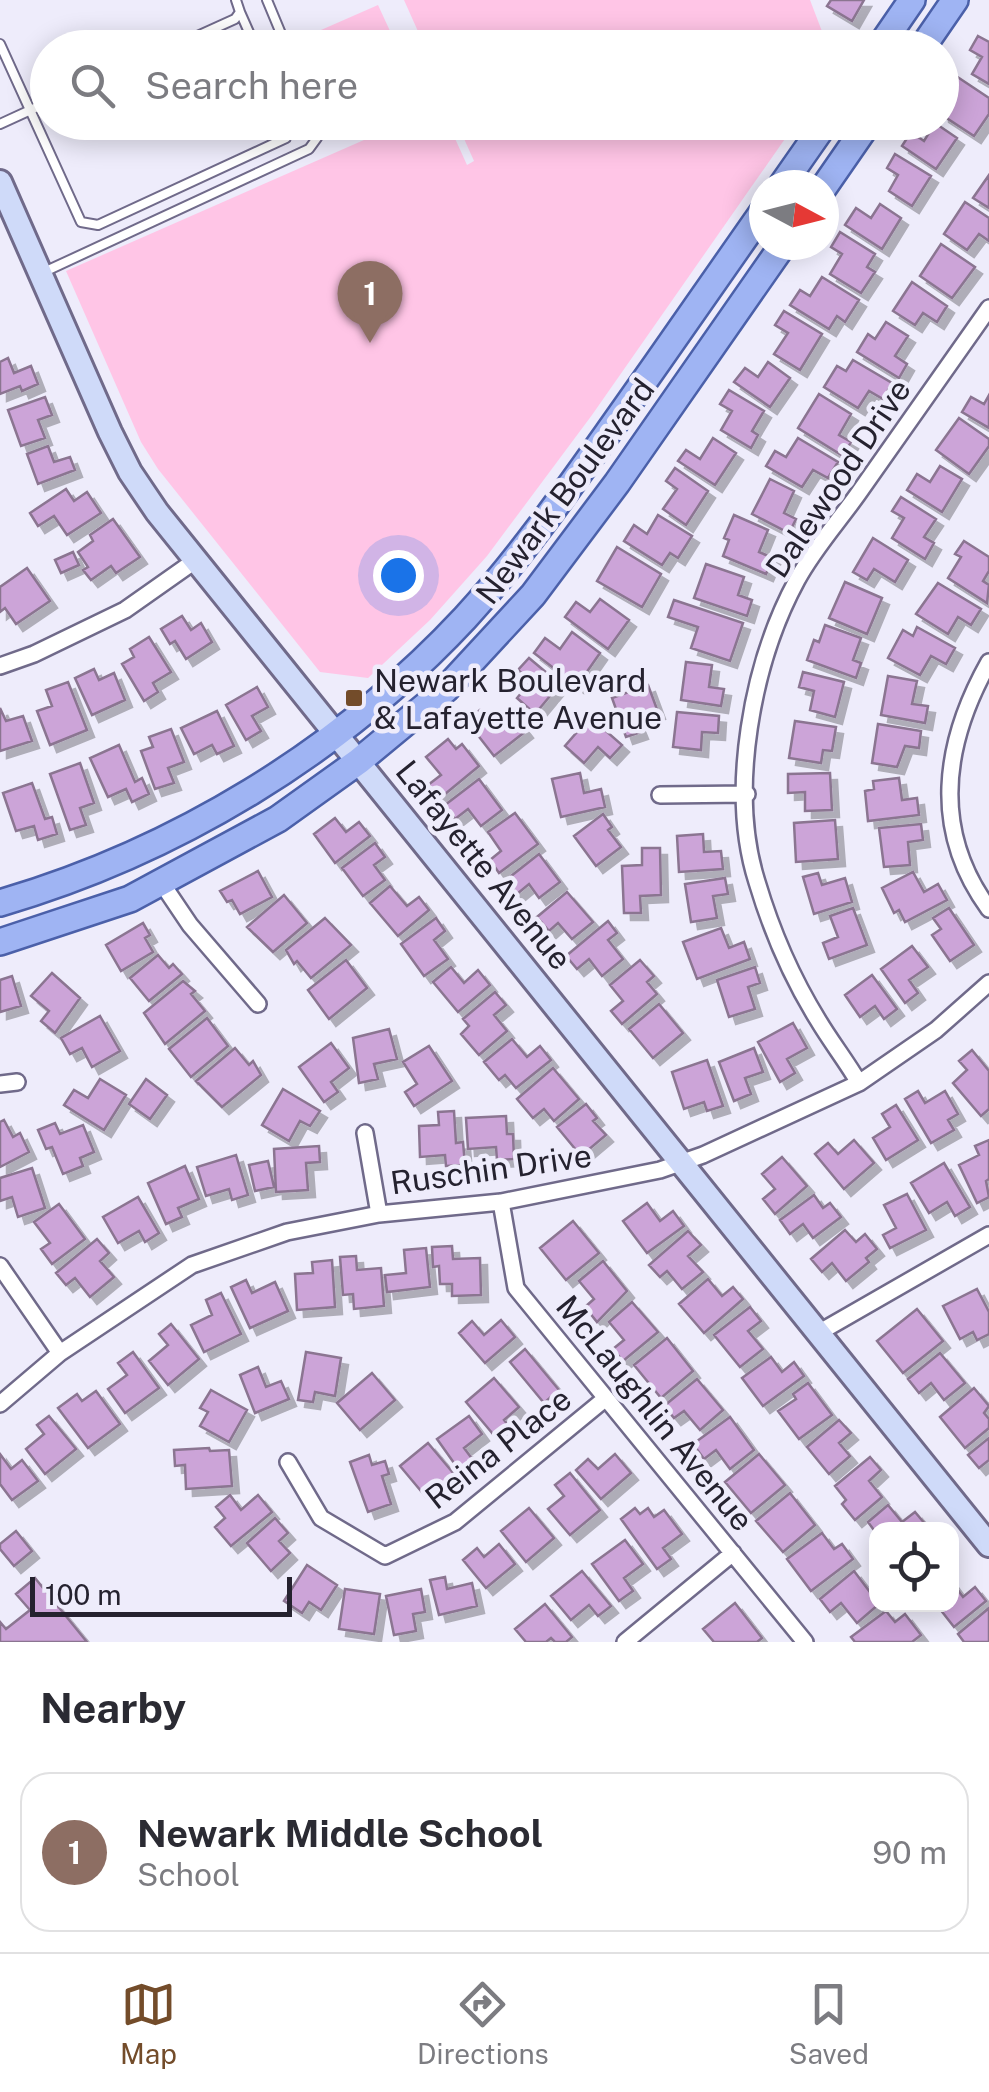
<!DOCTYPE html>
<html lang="en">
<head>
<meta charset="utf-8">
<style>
	:root { --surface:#fff; --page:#f2f2f3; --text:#2b2b33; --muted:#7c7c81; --line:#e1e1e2; --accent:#734c2a }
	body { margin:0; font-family:"Public Sans",sans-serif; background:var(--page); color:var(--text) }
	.controls { position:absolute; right:30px; bottom:30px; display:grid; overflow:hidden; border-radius:20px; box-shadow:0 5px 25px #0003 }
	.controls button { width:90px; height:90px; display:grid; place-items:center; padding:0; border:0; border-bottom:2px solid var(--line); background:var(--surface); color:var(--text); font:50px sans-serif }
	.compass { position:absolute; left:749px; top:170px; width:90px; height:90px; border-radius:50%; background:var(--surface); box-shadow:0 5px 25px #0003; rotate:97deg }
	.scale { position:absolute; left:30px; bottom:25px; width:262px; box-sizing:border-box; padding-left:10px; border:5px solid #25222f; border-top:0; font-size:28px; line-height:35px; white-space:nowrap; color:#25222f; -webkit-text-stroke:8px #eeecfb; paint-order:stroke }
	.you { position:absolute; left:398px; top:575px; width:35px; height:35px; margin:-25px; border:8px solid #fff; border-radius:50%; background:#1a73e8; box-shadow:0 0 0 15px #1a73e833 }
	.badge { display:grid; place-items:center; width:65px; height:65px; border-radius:50%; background:var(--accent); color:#fff; font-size:32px; font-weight:700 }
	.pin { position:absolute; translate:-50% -82px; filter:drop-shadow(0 2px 5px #0008) }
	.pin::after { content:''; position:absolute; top:52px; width:35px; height:30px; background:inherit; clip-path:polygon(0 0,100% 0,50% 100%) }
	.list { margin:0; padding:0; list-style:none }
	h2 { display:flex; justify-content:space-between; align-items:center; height:130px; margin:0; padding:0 40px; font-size:42px }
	h2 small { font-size:32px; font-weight:400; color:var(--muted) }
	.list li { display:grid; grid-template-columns:65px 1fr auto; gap:30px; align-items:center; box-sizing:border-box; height:160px; margin:0 20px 20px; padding:0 20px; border:2px solid var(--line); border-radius:30px }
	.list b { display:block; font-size:38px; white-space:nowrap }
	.list p { margin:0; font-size:32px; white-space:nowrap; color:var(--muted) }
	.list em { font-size:32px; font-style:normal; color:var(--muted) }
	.icon { flex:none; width:55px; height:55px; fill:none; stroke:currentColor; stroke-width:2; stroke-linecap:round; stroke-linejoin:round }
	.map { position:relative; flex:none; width:989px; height:1642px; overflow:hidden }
	.search { position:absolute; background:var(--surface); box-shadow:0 5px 25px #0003; left:30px; right:30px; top:30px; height:110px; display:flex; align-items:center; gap:25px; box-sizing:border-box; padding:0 35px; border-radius:55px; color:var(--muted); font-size:38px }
	.sheet { height:310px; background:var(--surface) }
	nav { display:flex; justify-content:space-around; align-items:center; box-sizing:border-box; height:140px; border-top:2px solid var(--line); background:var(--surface); font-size:28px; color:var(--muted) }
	nav a { display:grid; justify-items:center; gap:5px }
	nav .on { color:var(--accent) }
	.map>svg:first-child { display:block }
	.green { fill:#ffc5e6 }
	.building { fill:#cca4d8; stroke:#8b7591; stroke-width:2.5; filter:url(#shadow) }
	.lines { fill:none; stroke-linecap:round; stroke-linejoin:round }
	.lane-casing { stroke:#706a8a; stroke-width:12 }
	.street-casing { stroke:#706a8a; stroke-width:20 }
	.secondary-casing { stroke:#706a8a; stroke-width:28 }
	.primary-casing { stroke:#4b60a9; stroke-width:30 }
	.lane { stroke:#fff; stroke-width:8 }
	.street { stroke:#fff; stroke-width:15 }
	.secondary { stroke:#cfdaf9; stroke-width:22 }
	.primary { stroke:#9fb4f3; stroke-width:25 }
	.poi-dot { fill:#734c2a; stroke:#eeecfb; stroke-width:4 }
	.labels { text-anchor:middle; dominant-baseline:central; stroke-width:9; stroke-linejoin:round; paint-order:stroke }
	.street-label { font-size:32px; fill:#25222f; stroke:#eeecfb }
	.poi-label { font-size:32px; fill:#25222f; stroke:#eeecfb; text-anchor:start }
</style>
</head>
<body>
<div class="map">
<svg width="989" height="1642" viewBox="0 0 989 1642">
	<defs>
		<filter id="shadow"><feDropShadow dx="7" dy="7" stdDeviation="0" flood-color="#0004"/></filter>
	</defs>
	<rect width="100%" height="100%" fill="#eeecfb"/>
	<path class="green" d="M404 0H810L828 47H425Z
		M378 5 390 31 353 47H328L321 30Z
		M405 122 448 123 467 165 474 161 457 123H796L592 415 487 556 430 620 368 678 320 672 158 469 141 442 66 271Z"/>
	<path class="building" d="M831 0H864L852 21 827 6Z
		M978 36 989 42V84L972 74 982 57 970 50Z
		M953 74 989 98V114L974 136 942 115V91Z
		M935 123 957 138 936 169 902 146 911 132 924 141Z
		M895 154 931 176 912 206 889 191 898 175 887 168Z
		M989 175V208L973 198Z
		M965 202 989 218V241L979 234 967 250 944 234Z
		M880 204 901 218 882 249 845 225 856 208 871 218Z
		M840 232 875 254 867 267 875 272 861 293 830 274 842 254 831 247Z
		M941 244 975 267 952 298 920 276Z
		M822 277 859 300 845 322 837 316 829 329 790 305 800 290 810 296Z
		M912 282 947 306 937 322 923 313 915 325 893 311Z
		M784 311 822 334 800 370 774 354 788 333 775 325Z
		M886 322 908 336 895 356 907 364 899 378 857 352 868 334 875 339Z
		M8 358 14 373 31 366 38 384 22 391 20 386 0 394V362Z
		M853 360 892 383 883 399 869 391 858 408 824 387 837 366 846 371Z
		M768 362 790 378 770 407 734 382 745 368 758 377Z
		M729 390 764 411 752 431 758 435 751 448 721 430 732 411 720 404Z
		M819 394 851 414 839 435 851 442 843 456 798 428Z
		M989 395V428L962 412 971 397 984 404Z
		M45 397 52 415 38 420 45 438 21 446 8 410Z
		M959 418 989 439V446L969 474 936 450Z
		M713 438 736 453 715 485 678 461 686 450 700 459Z
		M798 438 838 462 828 478 813 470 802 487 766 466 775 451 786 457Z
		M48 446 54 462 70 457 75 470 38 484 27 454Z
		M940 466 962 479 942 512 907 490 917 474 930 482Z
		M675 468 708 491 686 525 663 509 677 489 666 481Z
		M770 479 794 491 784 513 796 519 789 533 752 514Z
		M66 489 74 501 87 492 101 513 67 535 54 516 38 526 30 513Z
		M901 497 936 519 924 537 934 543 925 559 892 538 904 518 892 511Z
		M658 515 692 536 678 558 670 553 662 565 624 541 634 525 647 534Z
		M734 515 768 530 759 552 773 558 766 574 723 556 729 540 724 538Z
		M113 519 140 557 116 573 111 566 91 580 83 570 88 567 78 552 93 541 90 535Z
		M873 538 908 560 895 582 874 569 867 580 853 572Z
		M964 541 989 557V571L983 581 989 585 987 603 948 578 961 557 955 554Z
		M617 547 661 574 642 607 597 581Z
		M73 552 79 565 61 573 55 560Z
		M706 564 744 577 738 595 752 600 747 616 694 598Z
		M27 568 50 601 16 624 5 608 0 612V587Z
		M845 582 882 598 867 634 829 618Z
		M938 583 981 609 971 625 958 617 948 634 916 614Z
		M600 599 629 620 608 649 565 617 576 602 590 612Z
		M674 600 743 623 730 661 691 648 698 627 668 617Z
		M182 616 191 630 201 623 212 642 186 659 175 641 170 644 161 629Z
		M825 625 861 638 853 660 861 663 856 678 807 660 814 640 819 642Z
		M917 627 955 648 946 664 931 656 920 675 888 658 903 630 913 636Z
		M572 632 600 653 577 686 534 653 545 638 560 649Z
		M149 637 171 672 153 683 158 692 144 701 122 664 134 657 130 649Z
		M529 658 560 684 535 714 517 698 531 681 518 670Z
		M686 662 712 665 709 687 724 689 721 706 681 700Z
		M94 669 99 680 114 673 125 700 92 715 75 678Z
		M803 672 844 682 835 717 810 710 814 691 799 687Z
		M888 676 917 681 912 704 928 706 925 723 881 715Z
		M68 682 87 730 50 745 37 711 52 706 46 690Z
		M648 685 658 712 636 720 641 732 626 737 612 698Z
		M257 687 268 707 252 716 261 731 246 740 226 705Z
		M0 708 6 721 23 716 32 741 0 751Z
		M508 708 526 731 494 756 466 720 480 710 489 722Z
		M217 711 234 746 217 754 212 745 194 754 181 728Z
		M677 712 719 716 718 733 702 732 701 750 673 747Z
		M590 717 622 745 610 758 598 747 584 763 565 746Z
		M795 721 836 727 832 751 823 750 821 763 789 758Z
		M878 724 921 731 919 748 905 746 897 767 872 763Z
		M171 729 184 762 168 768 174 783 155 789 141 751 153 747 149 737Z
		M448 739 456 749 462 744 479 766 439 799 428 785 441 775 426 757Z
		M119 745 135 782 142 778 149 794 132 802 126 789 108 797 90 758Z
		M80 763 94 803 80 808 86 825 70 830 50 774Z
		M580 773 584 793 601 789 605 807 561 817 552 779Z
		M830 773 832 810 805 811V792L788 793V774Z
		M899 778 902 800 917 798 919 815 868 821 865 791 874 789 873 781Z
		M479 779 502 810 481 826 468 809 455 819 445 805Z
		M32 783 45 819 52 817 57 834 38 840 34 826 16 831 3 793Z
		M515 813 538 844 499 873 490 860 501 851 488 832Z
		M603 814 612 827 608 830 621 847 596 866 574 836Z
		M335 818 346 832 359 822 370 836 335 863 314 834Z
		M835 820 838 859 796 862 794 823Z
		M921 824 923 840 908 842 910 865 884 867 879 828Z
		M703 834 704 852 721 851 723 869 679 872 677 836Z
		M375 843 385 857 374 865 385 880 363 896 342 868Z
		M642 848H660L661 895 640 896 641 913H624L622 866 642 865Z
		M539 854 560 882 539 898 529 884 517 894 506 880Z
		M258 871 272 897 240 914 232 900 227 902 220 891Z
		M913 872 924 892 938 884 947 900 905 922 899 910 894 913 882 888Z
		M818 873 822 885 845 878 852 902 814 914 803 877Z
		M725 878 728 894 713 896 717 918 691 922 685 884Z
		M390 886 407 906 419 897 429 910 398 936 370 903Z
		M567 892 593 922 572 939 558 923 549 931 537 917Z
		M284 895 307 923 273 952 247 927Z
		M853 908 867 945 829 959 823 943 838 937 830 916Z
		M949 908 974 945 950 961 932 935 941 929 933 918Z
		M325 918 351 945 311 978 297 961 294 964 286 950Z
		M436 918 445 931 434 940 448 959 424 976 401 944Z
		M608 921 617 933 608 940 623 959 602 976 589 959 577 969 566 956Z
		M143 923 150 935 145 938 153 952 121 971 106 945Z
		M721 928 729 948 744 942 750 959 697 979 683 942Z
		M912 946 928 967 909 980 918 993 905 1003 881 969Z
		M158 955 169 968 173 964 182 974 149 1001 130 978Z
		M346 960 367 988 329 1019 308 990Z
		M640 960 654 976 647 982 657 994 622 1024 611 1011 623 1001 610 985Z
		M451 967 464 983 478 970 490 985 458 1012 433 982Z
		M755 967 760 983 748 987 755 1009 729 1017 717 980Z
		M52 973 80 998 55 1033 41 1021 49 1011 31 996Z
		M872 975 897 1009 884 1019 875 1006 860 1017 845 995Z
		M12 976 21 1006 0 1012V980Z
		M183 981 195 991 191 994 205 1011 165 1044 144 1013Z
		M495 992 506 1005 494 1015 507 1031 479 1055 461 1034 469 1026 463 1019Z
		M659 1004 683 1033 653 1058 629 1029Z
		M100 1016 120 1051 92 1067 82 1048 70 1054 61 1038Z
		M207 1018 228 1046 191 1077 169 1049Z
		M793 1023 807 1048 787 1059 795 1073 780 1082 758 1042Z
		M389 1029 397 1059 374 1064 378 1079 359 1083 353 1038Z
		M512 1039 527 1057 540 1046 551 1060 516 1088 505 1075 499 1080 484 1062Z
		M331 1043 349 1068 331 1082 338 1092 324 1102 299 1067Z
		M429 1046 452 1081 414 1106 405 1092 417 1084 403 1062Z
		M235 1048 249 1065 253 1061 261 1075 222 1107 196 1081Z
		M754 1048 763 1072 745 1078 751 1094 734 1101 719 1062Z
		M972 1050 989 1071V1109L981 1116 953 1083 967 1070 959 1061Z
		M707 1060 723 1106 707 1111 704 1102 684 1109 672 1072Z
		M553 1068 579 1099 554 1121 544 1109 533 1118 517 1099Z
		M100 1079 126 1095 104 1130 64 1105 74 1090 88 1098Z
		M146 1079 167 1095 150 1119 129 1104Z
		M283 1089 320 1111 310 1126 300 1121 289 1141 262 1125Z
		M918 1091 925 1103 945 1091 958 1114 948 1120 954 1130 931 1143 905 1099Z
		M586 1104 597 1118 593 1121 606 1135 581 1156 557 1127Z
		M896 1105 918 1140 886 1160 873 1138 890 1127 882 1114Z
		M454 1111 456 1143 463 1142 465 1165 446 1166 445 1155 420 1157 419 1126 439 1125 438 1112Z
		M506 1116 507 1134H513L514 1159 497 1160 496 1147 468 1149 466 1118Z
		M4 1120 13 1137 20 1133 29 1152 0 1167V1122Z
		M55 1123 60 1134 83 1125 94 1152 80 1158 83 1166 63 1174 52 1147 46 1149 38 1130Z
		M854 1140 874 1163 844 1189 815 1154 828 1143 838 1154Z
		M989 1140V1179L986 1181 989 1197 977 1203 959 1165 979 1155 975 1146Z
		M319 1146 320 1162 306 1163 308 1190 276 1192 274 1149Z
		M236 1155 248 1195 232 1200 229 1189 206 1196 197 1167Z
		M782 1157 807 1186 775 1214 763 1199 775 1189 762 1174Z
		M268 1161 274 1187 255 1191 249 1165Z
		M944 1163 970 1207 955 1216 947 1202 929 1213 911 1183Z
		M185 1166 199 1199 178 1208 182 1217 166 1224 148 1183Z
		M32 1168 45 1208 18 1217 12 1197 0 1201V1178Z
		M907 1194 926 1230 890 1248 883 1235 896 1228 884 1205Z
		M814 1195 823 1208 830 1203 841 1217 813 1238 803 1224 790 1234 780 1220Z
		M138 1197 159 1233 145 1242 139 1231 118 1243 103 1217Z
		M647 1203 660 1221 673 1211 684 1226 647 1253 623 1221Z
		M59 1204 85 1239 52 1264 41 1249 50 1243 34 1222Z
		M573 1221 599 1253 566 1280 540 1248Z
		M845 1230 856 1242 865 1234 877 1249 866 1258 869 1262 846 1281 832 1263 822 1272 811 1259Z
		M688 1231 701 1245 688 1256 703 1272 682 1289 667 1271 660 1277 649 1265Z
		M97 1239 109 1253 100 1261 114 1277 90 1297 75 1278 66 1285 56 1273Z
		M452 1246 453 1259 480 1258 481 1295 452 1296V1284H440L439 1266 433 1267 432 1247Z
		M426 1248 430 1287 387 1292 385 1275 406 1273 404 1250Z
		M356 1256 357 1270 381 1268 384 1306 354 1309 353 1294 343 1295 340 1257Z
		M332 1260 335 1307 297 1310 295 1274 313 1273 312 1262Z
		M603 1261 627 1291 597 1322 585 1307 594 1299 579 1281Z
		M708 1279 722 1296 733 1287 743 1299 704 1333 679 1304Z
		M246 1280 252 1293 275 1282 288 1311 250 1328 231 1287Z
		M977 1289 989 1312V1334L977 1340 973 1332 960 1339 943 1306Z
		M221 1293 241 1334 204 1352 191 1325 212 1315 206 1300Z
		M632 1302 658 1332 623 1361 613 1349 624 1340 609 1322Z
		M750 1307 761 1321 748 1331 763 1349 740 1367 714 1335Z
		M917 1309 943 1341 903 1373 877 1341Z
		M501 1320 515 1337 485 1363 459 1333 472 1321 484 1335Z
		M171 1324 199 1359 168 1385 149 1361 168 1345 159 1334Z
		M667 1338 693 1371 661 1398 634 1365Z
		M525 1349 559 1390 544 1403 510 1362Z
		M133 1352 159 1388 125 1413 108 1389 127 1375 118 1363Z
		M306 1352 341 1358 335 1396 315 1392 313 1402 298 1400Z
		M940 1353 965 1383 944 1400 931 1383 919 1393 908 1379Z
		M771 1357 782 1372 794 1362 804 1376 763 1406 742 1378Z
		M258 1367 266 1387 281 1381 289 1399 255 1413 240 1375Z
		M372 1373 395 1400 360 1430 337 1403Z
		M494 1378 519 1407 504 1420 511 1429 498 1440 466 1402Z
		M697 1379 723 1410 700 1430 684 1411 674 1418 664 1406Z
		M808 1383 832 1415 799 1439 778 1411 796 1399 793 1394Z
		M974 1388 989 1406 984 1413 989 1419V1428L965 1448 940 1417Z
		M211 1390 247 1410 229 1442 200 1426 208 1412 200 1408Z
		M96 1391 120 1424 88 1448 58 1408 77 1394 82 1401Z
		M49 1416 76 1449 45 1474 26 1449 44 1434 37 1425Z
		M469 1416 482 1434 464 1448 473 1460 459 1470 437 1439Z
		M730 1417 754 1450 730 1469 716 1450 704 1459 693 1444Z
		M839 1420 851 1433 839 1443 850 1456 829 1474 807 1447Z
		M989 1438V1460L979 1468 968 1455Z
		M428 1443 454 1474 426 1497 400 1466Z
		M209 1448 210 1451 229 1450 232 1486 186 1489 185 1465 175 1466 174 1450Z
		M0 1454 11 1469 22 1460 38 1481 12 1500 0 1484Z
		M615 1454 631 1473 601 1499 576 1470 588 1459 598 1469Z
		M759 1454 785 1485 751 1513 725 1482Z
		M369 1455 372 1465 385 1461 389 1474 382 1476 391 1504 368 1512 350 1462Z
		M870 1457 881 1470 869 1481 882 1497 855 1520 842 1504 846 1500 835 1486Z
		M570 1473 600 1510 570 1535 548 1509 564 1496 555 1485Z
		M790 1493 815 1525 783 1552 756 1521Z
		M230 1495 241 1510 258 1495 272 1512 231 1546 215 1527 225 1518 216 1507Z
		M888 1505 902 1522 915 1512 926 1525 920 1530H876V1533L868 1522Z
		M529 1508 554 1538 526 1562 501 1531Z
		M635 1508 640 1514 648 1508 654 1517 664 1510 682 1534 663 1548 671 1559 657 1569 621 1519Z
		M275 1518 288 1533 279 1541 290 1553 271 1571 247 1543Z
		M16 1531 32 1551 14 1566 0 1549V1544Z
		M822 1533 834 1549 842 1544 853 1559 811 1591 787 1559Z
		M625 1540 643 1564 624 1578 633 1591 619 1601 592 1564Z
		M499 1544 515 1564 486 1588 463 1560 477 1548 484 1557Z
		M307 1565 337 1585 321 1610 309 1602 302 1613 284 1601Z
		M582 1571 611 1606 598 1616 589 1605 571 1620 551 1596Z
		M854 1571 879 1604 857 1623 841 1603 830 1612 820 1599Z
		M445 1577 447 1589 472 1583 477 1606 439 1615 430 1580Z
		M35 1578 87 1642H0V1622L6 1629 30 1610 16 1594Z
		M952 1582 963 1597 975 1587 986 1601 954 1627 936 1604H952Z
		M345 1589 380 1594 374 1634 339 1629Z
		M421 1589 425 1612 413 1614 416 1631 394 1635 386 1596Z
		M735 1603 762 1638 757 1642H714L703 1629Z
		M545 1604 572 1637 566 1642H555L551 1638 546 1642H526L515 1629Z
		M989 1608V1642H964L958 1634Z
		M886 1611 895 1622 905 1614 921 1635 912 1642H855L851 1637Z"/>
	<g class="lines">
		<defs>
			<path id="lane" d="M267 0 287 48
				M240 12 256 48
				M0 44 81 222 98 225 286 138 288 122
				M171 48 235 19 240 12 236 0
				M0 124 48 102
				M44 272 309 149 317 138 319 122"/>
			<path id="street" d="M989 662C943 744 931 830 989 909
				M0 666 34 654 125 610 196 560
				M660 795 747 794
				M161 882 190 925 258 1004
				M859 1083C847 1062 831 1042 818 1020 792 978 771 929 757 882 728 791 752 663 797 580 813 550 838 522 858 494 901 432 945 370 989 308
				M0 1084 17 1082
				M365 1133 379 1214
				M501 1202 516 1288 805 1642
				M0 1266 60 1353
				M820 1332 989 1235
				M0 1404 60 1353 192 1265 287 1232 379 1214 501 1202 660 1170 703 1155 859 1083 936 1030 989 983
				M288 1462 321 1518 385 1556 455 1522 606 1398
				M625 1642 733 1553"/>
			<path id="secondary" d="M0 182 110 432 130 472 157 512 989 1545"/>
			<path id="primary" d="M879 48 912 0
				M922 48 955 0
				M782 185 826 122
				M824 187 869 122
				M0 903C175 852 340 752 465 618 519 559 566 492 612 427 663 355 713 283 764 210
				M0 942 130 899 278 819 359 761 446 689 533 595 617 483 783 245"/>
		</defs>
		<use href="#lane" class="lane-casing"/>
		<use href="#street" class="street-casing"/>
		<use href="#secondary" class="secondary-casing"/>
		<use href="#primary" class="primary-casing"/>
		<use href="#lane" class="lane"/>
		<use href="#street" class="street"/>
		<use href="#secondary" class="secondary"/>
		<use href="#primary" class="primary"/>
	</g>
	<rect class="poi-dot" x="344" y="688" width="20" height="20" rx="5"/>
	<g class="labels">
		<g class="street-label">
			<text transform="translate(838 478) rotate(-56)">Dalewood Drive</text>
			<text transform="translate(565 491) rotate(-53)">Newark Boulevard</text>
			<text transform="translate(484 865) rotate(51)">Lafayette Avenue</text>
			<text transform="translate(491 1169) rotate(-8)">Ruschin Drive</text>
			<text transform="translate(655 1413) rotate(51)">McLaughlin Avenue</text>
			<text transform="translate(498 1448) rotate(-38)">Reina Place</text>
		</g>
		<g class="poi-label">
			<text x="374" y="680">Newark Boulevard<tspan x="374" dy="37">&amp; Lafayette Avenue</tspan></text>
		</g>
	</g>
</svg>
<div class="controls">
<button><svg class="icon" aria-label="locate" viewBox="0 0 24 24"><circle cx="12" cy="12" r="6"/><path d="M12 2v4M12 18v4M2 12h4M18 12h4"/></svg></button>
</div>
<svg class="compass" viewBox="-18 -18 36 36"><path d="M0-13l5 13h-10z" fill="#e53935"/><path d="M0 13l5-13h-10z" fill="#7c7c81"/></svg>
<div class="scale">100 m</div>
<div class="you"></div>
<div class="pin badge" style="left:370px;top:343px;background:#8d6e63">1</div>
<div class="search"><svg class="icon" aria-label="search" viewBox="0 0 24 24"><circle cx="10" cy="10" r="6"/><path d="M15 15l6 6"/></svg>Search here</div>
</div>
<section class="sheet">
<h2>Nearby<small></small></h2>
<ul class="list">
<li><span class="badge" style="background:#8d6e63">1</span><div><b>Newark Middle School</b><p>School</p></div><em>90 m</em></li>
</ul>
</section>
<nav>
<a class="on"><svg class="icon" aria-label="map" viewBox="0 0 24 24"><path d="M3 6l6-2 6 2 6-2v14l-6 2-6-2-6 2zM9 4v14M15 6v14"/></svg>Map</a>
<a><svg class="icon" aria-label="directions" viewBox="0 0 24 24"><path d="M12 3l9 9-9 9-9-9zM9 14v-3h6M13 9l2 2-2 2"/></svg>Directions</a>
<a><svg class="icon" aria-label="saved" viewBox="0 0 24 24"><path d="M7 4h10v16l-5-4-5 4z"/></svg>Saved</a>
</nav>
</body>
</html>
